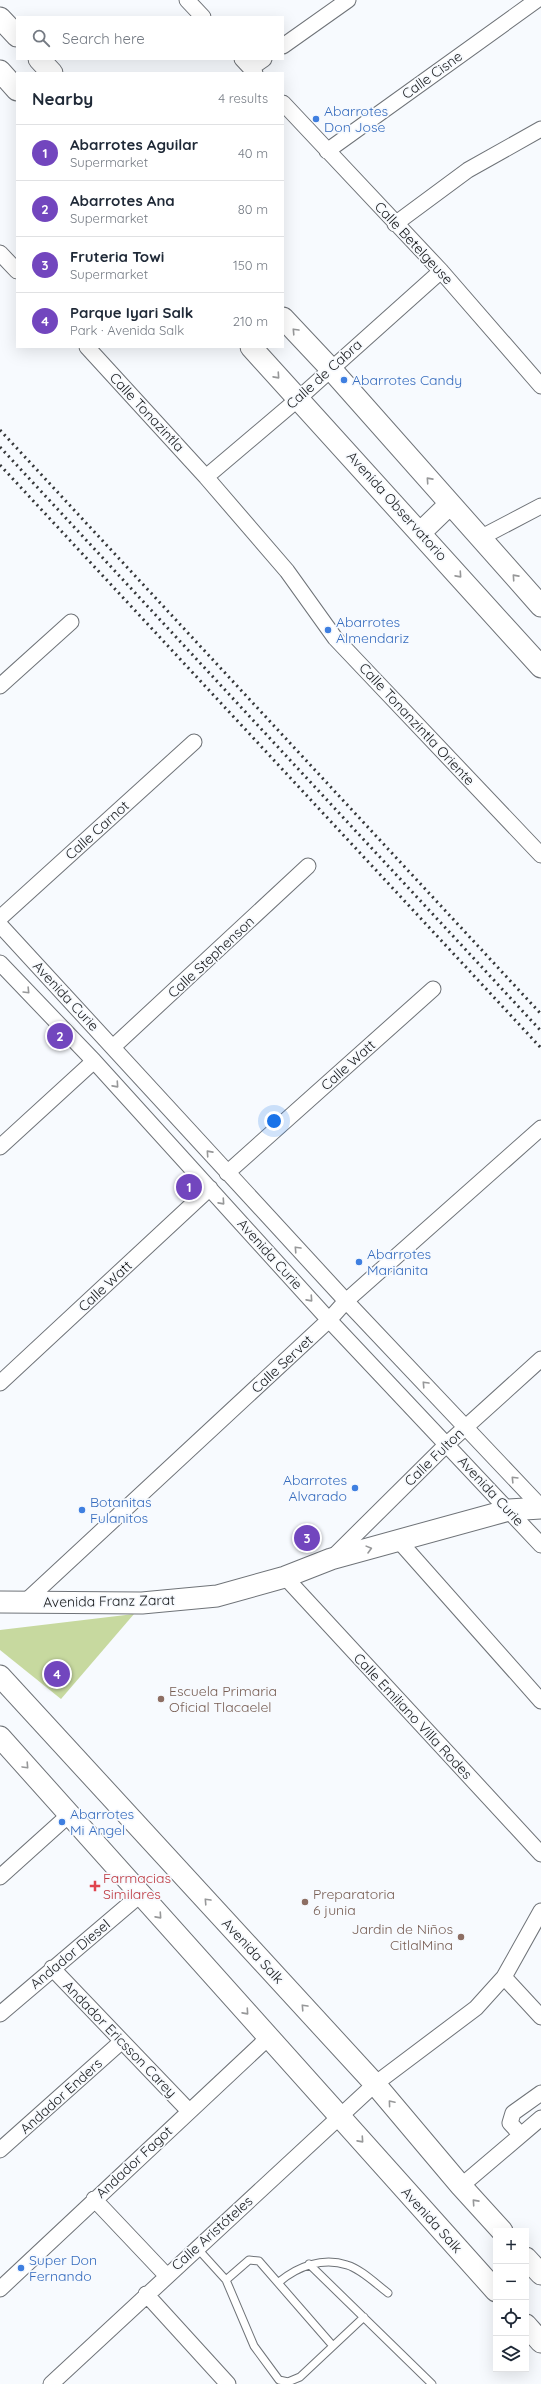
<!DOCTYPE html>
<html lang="en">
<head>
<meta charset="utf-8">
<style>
	:root { --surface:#fff; --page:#f6f6f7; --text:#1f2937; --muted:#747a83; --line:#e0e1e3; --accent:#7246be }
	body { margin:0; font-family:Quicksand,sans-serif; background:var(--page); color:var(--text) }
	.controls { position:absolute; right:12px; bottom:12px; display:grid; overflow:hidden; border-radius:0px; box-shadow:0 4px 16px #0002 }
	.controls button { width:36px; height:36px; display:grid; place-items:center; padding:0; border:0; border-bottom:1px solid var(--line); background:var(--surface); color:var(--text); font:20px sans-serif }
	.you { position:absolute; left:274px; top:1121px; width:14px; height:14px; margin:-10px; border:3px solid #fff; border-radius:50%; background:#1a73e8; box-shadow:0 0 0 6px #1a73e833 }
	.badge { display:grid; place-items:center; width:26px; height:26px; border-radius:50%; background:var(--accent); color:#fff; font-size:13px; font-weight:700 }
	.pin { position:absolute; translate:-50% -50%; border:2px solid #fff; box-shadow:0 1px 4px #0006 }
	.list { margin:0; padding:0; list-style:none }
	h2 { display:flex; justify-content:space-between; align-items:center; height:52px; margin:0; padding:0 16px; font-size:17px }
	h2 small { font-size:13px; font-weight:400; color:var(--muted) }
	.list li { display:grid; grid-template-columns:26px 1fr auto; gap:12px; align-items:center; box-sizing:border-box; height:56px; padding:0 16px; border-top:1px solid var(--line) }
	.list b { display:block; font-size:15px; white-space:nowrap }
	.list p { margin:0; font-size:13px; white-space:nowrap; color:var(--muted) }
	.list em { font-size:13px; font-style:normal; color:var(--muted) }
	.icon { flex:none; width:22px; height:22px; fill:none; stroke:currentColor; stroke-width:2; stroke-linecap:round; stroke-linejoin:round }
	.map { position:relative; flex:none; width:541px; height:2384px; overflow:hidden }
	.search { position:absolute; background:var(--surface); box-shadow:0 4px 16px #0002; left:16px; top:16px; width:268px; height:44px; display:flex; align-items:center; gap:10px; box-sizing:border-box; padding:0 14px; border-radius:0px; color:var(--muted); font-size:15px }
	.panel { position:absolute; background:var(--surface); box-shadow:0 4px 16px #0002; left:16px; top:72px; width:268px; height:276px; border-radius:0px }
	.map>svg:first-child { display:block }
	.green { fill:#c7d99f }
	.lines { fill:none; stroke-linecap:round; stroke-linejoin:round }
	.lane-casing { stroke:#6f7378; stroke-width:9 }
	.street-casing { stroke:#6f7378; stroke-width:17 }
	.secondary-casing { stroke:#6f7378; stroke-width:23 }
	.lane { stroke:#fff; stroke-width:7 }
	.street { stroke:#fff; stroke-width:15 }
	.secondary { stroke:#fff; stroke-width:21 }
	.rail { stroke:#353739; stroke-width:3; stroke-dasharray:2 4; stroke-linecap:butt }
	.oneway { stroke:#979899 }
	.shop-dot { fill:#3f7fe0; stroke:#f7fafe; stroke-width:1.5 }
	.education-dot { fill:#8d6e63; stroke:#f7fafe; stroke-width:1.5 }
	.health-dot { fill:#e0444e; stroke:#f7fafe; stroke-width:1.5 }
	.labels { text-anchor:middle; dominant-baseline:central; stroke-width:3.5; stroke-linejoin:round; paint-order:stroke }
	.street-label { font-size:14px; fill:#181a1c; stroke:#f7fafe }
	.shop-label { font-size:14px; fill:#366cbe; stroke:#f7fafe; text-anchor:start }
	.education-label { font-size:14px; fill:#785e54; stroke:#f7fafe; text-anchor:start }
	.health-label { font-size:14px; fill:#be3a42; stroke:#f7fafe; text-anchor:start }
</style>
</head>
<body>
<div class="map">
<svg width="541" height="2384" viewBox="0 0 541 2384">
	<rect width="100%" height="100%" fill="#f7fafe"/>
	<path class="green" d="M134 1614 61 1699 0 1650V1630Z"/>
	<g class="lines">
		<defs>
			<path id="lane" d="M197 2248 226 2280 254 2346 279 2380 288 2382 300 2377 364 2317
				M309 2264 432 2384
				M226 2280 249 2260 259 2261 333 2346
				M279 2282C298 2266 323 2257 347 2265 361 2269 376 2284 388 2293"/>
			<path id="street" d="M187 0 203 17
				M283 46 348 0
				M242 59 255 73
				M251 68 264 59
				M283 103 441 271 541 386
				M327 151 537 0
				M395 224 468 170 541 129
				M0 253 17 271
				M87 347 206 477 287 571 335 638 541 855
				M206 477 298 399 441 271
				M480 538 541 506
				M0 686 71 622
				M0 918 194 742
				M0 925 346 1301 541 1507
				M0 963 94 1061 329 1320 541 1545
				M113 1047 308 866
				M0 1147 94 1061
				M227 1173 433 989
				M0 1383 210 1188
				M399 1541 541 1701
				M332 1558 447 1444 541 1359
				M285 1577 541 1854
				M25 1602 329 1320 346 1301 541 1128
				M0 1877 70 1814
				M52 1968 188 2110
				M504 1977 541 2017
				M0 2014 140 1895
				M521 2135 510 2123 513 2113 541 2093
				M0 2150 121 2042
				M461 2186 541 2118
				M94 2199 166 2275
				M0 2289 269 2037
				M146 2294 228 2384
				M51 2384 375 2084 476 2008 504 1977 541 1911"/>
			<path id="secondary" d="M0 18 17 36
				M39 59 52 73
				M0 71 17 90
				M283 318 330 368 541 606
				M251 347 541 667
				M421 532 450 504
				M0 1602 142 1603 217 1596 285 1577 331 1559 509 1510 541 1508
				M0 1676 375 2084 461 2186 502 2231
				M0 1737 496 2291
				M526 2258 541 2274
				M526 2325 541 2342"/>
		</defs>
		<use href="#lane" class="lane-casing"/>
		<use href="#street" class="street-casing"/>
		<use href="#secondary" class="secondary-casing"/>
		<use href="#lane" class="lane"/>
		<use href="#street" class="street"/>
		<use href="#secondary" class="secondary"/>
		<path class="rail" d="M0 430 541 1014
			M0 447 541 1031
			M0 465 541 1048"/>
	</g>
	<defs><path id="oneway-chevron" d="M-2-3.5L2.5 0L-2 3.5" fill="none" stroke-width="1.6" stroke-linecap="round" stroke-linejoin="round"/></defs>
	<g class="oneway">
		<use href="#oneway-chevron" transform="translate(295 331) rotate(-133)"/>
		<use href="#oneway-chevron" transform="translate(277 376) rotate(48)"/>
		<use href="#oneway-chevron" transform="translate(429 480) rotate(-132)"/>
		<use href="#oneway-chevron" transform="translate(459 575) rotate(48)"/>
		<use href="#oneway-chevron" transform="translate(515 577) rotate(-132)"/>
		<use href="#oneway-chevron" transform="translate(27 991) rotate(46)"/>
		<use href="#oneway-chevron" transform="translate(116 1085) rotate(48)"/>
		<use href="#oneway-chevron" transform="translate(209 1153) rotate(-132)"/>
		<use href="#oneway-chevron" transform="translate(222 1202) rotate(48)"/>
		<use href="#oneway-chevron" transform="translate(297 1249) rotate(-133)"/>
		<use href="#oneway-chevron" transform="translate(310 1299) rotate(48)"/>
		<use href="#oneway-chevron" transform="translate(425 1384) rotate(-133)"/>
		<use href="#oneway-chevron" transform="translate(514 1479) rotate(-134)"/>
		<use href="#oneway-chevron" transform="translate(369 1549) rotate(-15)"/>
		<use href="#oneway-chevron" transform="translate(26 1766) rotate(47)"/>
		<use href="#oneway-chevron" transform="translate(207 1901) rotate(-133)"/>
		<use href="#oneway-chevron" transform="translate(159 1916) rotate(48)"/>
		<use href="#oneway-chevron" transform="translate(304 2007) rotate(-133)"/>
		<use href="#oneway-chevron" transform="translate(246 2012) rotate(48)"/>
		<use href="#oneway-chevron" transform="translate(391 2103) rotate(-130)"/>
		<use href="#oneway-chevron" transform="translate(361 2140) rotate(48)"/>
		<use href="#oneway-chevron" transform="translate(475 2202) rotate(-132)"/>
	</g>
	<g class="shop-dot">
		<circle cx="316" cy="119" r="4"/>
		<circle cx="344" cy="380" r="4"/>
		<circle cx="328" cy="630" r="4"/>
		<circle cx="359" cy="1262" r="4"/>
		<circle cx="355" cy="1488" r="4"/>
		<circle cx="82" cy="1510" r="4"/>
		<circle cx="62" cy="1822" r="4"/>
		<circle cx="21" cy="2268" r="4"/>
	</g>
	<g class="education-dot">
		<circle cx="161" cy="1699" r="4"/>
		<circle cx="305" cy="1902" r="4"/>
		<circle cx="461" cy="1937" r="4"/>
	</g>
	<path class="health-dot" d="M93 1880h4v4h4v4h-4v4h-4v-4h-4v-4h4z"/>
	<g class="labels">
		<g class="street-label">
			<text transform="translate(432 75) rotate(-36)">Calle Cisne</text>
			<text transform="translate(414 243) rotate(47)">Calle Betelgeuse</text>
			<text transform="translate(324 374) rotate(-42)">Calle de Cabra</text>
			<text transform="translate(147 412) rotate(47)">Calle Tonazintla</text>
			<text transform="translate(397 506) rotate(48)">Avenida Observatorio</text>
			<text transform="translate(417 724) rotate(47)">Calle Tonanzintla Oriente</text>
			<text transform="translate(97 830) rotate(-42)">Calle Carnot</text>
			<text transform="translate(211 957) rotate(-43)">Calle Stephenson</text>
			<text transform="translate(66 996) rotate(47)">Avenida Curie</text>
			<text transform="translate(348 1065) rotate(-42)">Calle Watt</text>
			<text transform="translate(270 1254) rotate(48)">Avenida Curie</text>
			<text transform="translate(105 1286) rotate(-43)">Calle Watt</text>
			<text transform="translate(282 1364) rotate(-43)">Calle Servet</text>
			<text transform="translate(434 1457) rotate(-44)">Calle Fulton</text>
			<text transform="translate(491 1491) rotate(47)">Avenida Curie</text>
			<text transform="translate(109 1601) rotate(-1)">Avenida Franz Zarat</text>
			<text transform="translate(413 1716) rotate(47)">Calle Emiliano Villa Rodes</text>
			<text transform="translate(253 1951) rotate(47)">Avenida Salk</text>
			<text transform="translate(70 1954) rotate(-40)">Andador Diesel</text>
			<text transform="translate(120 2039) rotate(46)">Andador Ericsson Carey</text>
			<text transform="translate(61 2096) rotate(-42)">Andador Enders</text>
			<text transform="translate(134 2162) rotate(-43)">Andador Fagot</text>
			<text transform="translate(432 2220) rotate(48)">Avenida Salk</text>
			<text transform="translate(212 2233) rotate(-42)">Calle Aristóteles</text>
		</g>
		<g class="shop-label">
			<text x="324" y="111">Abarrotes<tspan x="324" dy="16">Don Jose</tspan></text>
			<text x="352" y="380">Abarrotes Candy</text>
			<text x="336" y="622">Abarrotes<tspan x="336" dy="16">Almendariz</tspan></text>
			<text x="367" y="1254">Abarrotes<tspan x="367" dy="16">Marianita</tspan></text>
			<text x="347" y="1480" text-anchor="end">Abarrotes<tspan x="347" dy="16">Alvarado</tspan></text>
			<text x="90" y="1502">Botanitas<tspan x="90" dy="16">Fulanitos</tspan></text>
			<text x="70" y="1814">Abarrotes<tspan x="70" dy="16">Mi Angel</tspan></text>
			<text x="29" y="2260">Super Don<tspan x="29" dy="16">Fernando</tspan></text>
		</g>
		<g class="education-label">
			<text x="169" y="1691">Escuela Primaria<tspan x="169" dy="16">Oficial Tlacaelel</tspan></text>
			<text x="313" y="1894">Preparatoria<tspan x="313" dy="16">6 junia</tspan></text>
			<text x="453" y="1929" text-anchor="end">Jardin de Niños<tspan x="453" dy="16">CitlalMina</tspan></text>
		</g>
		<g class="health-label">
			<text x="103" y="1878">Farmacias<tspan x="103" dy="16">Similares</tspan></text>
		</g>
	</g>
</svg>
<div class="controls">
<button>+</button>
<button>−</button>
<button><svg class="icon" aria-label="locate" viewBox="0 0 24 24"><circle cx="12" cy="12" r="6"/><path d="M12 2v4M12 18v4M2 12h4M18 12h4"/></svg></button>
<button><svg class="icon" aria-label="layers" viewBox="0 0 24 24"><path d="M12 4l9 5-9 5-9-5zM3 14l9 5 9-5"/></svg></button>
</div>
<div class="you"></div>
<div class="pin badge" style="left:189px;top:1187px">1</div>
<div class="pin badge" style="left:60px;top:1036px">2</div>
<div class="pin badge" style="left:307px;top:1538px">3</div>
<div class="pin badge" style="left:57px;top:1674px">4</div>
<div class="search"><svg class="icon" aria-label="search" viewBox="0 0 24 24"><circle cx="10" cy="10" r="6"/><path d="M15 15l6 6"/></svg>Search here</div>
<section class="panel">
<h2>Nearby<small>4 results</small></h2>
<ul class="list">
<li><span class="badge">1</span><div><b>Abarrotes Aguilar</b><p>Supermarket</p></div><em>40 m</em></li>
<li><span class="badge">2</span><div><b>Abarrotes Ana</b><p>Supermarket</p></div><em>80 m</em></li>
<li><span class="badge">3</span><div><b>Fruteria Towi</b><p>Supermarket</p></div><em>150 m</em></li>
<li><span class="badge">4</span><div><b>Parque Iyari Salk</b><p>Park · Avenida Salk</p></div><em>210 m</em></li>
</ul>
</section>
</div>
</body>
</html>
